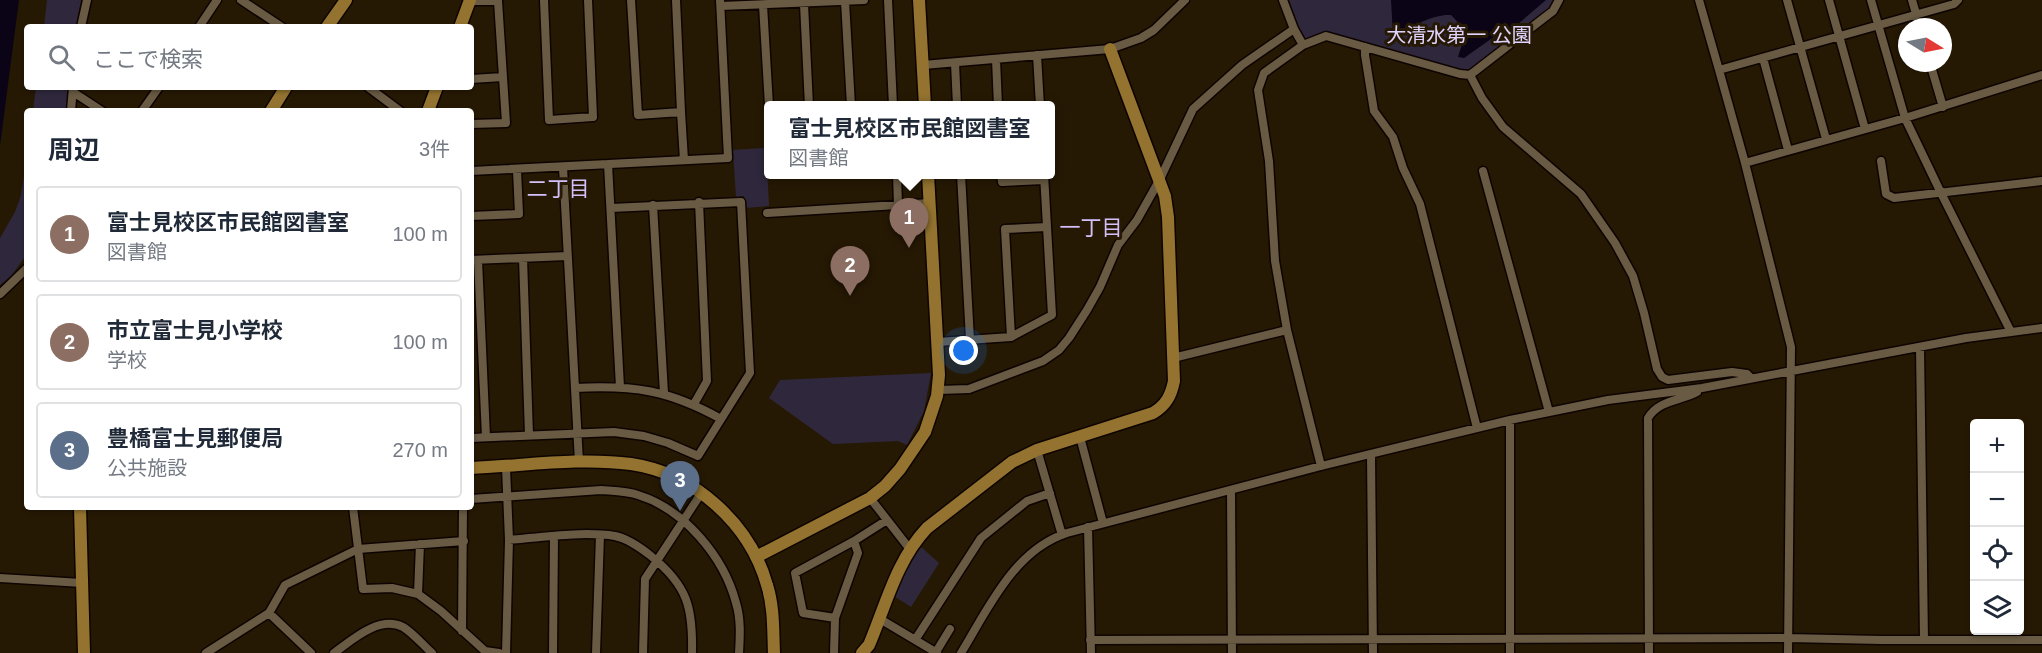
<!DOCTYPE html>
<html lang="ja">
<head>
<meta charset="utf-8">
<style>
	:root { --surface:#fff; --page:#f6f6f7; --text:#1f2937; --muted:#747a83; --line:#e0e1e3; --accent:#68628c }
	body { margin:0; font-family:Arial,"Noto Sans JP",sans-serif; background:var(--page); color:var(--text) }
	.controls { position:absolute; right:18px; bottom:18px; display:grid; overflow:hidden; border-radius:6px; box-shadow:0 2px 4px #0004 }
	.controls button { width:54px; height:54px; display:grid; place-items:center; padding:0; border:0; border-bottom:2px solid var(--line); background:var(--surface); color:var(--text); font:30px sans-serif }
	.compass { position:absolute; left:1898px; top:18px; width:54px; height:54px; border-radius:50%; background:var(--surface); box-shadow:0 2px 4px #0004; rotate:100deg }
	.you { position:absolute; left:964px; top:351px; width:21px; height:21px; margin:-15px; border:4px solid #fff; border-radius:50%; background:#1a73e8; box-shadow:0 0 0 9px #1a73e833 }
	.badge { display:grid; place-items:center; width:39px; height:39px; border-radius:50%; background:var(--accent); color:#fff; font-size:20px; font-weight:700 }
	.pin { position:absolute; translate:-50% -50px; filter:drop-shadow(0 2px 3px #0008) }
	.pin::after { content:''; position:absolute; top:32px; width:21px; height:18px; background:inherit; clip-path:polygon(0 0,100% 0,50% 100%) }
	.popup { position:absolute; left:764px; top:101px; width:291px; height:78px; box-sizing:border-box; display:grid; place-content:center; border-radius:6px; background:var(--surface); filter:drop-shadow(0 2px 4px #0005); font-size:20px; white-space:nowrap; color:var(--muted) }
	.popup b { font-size:22px; color:var(--text) }
	.popup::after { content:''; position:absolute; left:50%; top:100%; margin-left:-12px; border:12px solid transparent; border-top-color:var(--surface) }
	.list { margin:0; padding:0; list-style:none }
	h2 { display:flex; justify-content:space-between; align-items:center; height:78px; margin:0; padding:0 24px; font-size:26px }
	h2 small { font-size:20px; font-weight:400; color:var(--muted) }
	.list li { display:grid; grid-template-columns:39px 1fr auto; gap:18px; align-items:center; box-sizing:border-box; height:96px; margin:0 12px 12px; padding:0 12px; border:2px solid var(--line); border-radius:6px }
	.list b { display:block; font-size:22px; white-space:nowrap }
	.list p { margin:0; font-size:20px; white-space:nowrap; color:var(--muted) }
	.list em { font-size:20px; font-style:normal; color:var(--muted) }
	.icon { flex:none; width:33px; height:33px; fill:none; stroke:currentColor; stroke-width:2; stroke-linecap:round; stroke-linejoin:round }
	.map { position:relative; flex:none; width:2042px; height:653px; overflow:hidden }
	.search { position:absolute; background:var(--surface); box-shadow:0 2px 4px #0004; left:24px; top:24px; width:450px; height:66px; display:flex; align-items:center; gap:15px; box-sizing:border-box; padding:0 21px; border-radius:6px; color:var(--muted); font-size:22px }
	.panel { position:absolute; background:var(--surface); box-shadow:0 2px 4px #0004; left:24px; top:108px; width:450px; height:402px; border-radius:6px }
	.map>svg:first-child { display:block }
	.green { fill:#2f283d }
	.water { fill:#0a0416 }
	.lines { fill:none; stroke-linecap:round; stroke-linejoin:round }
	.street-casing { stroke:#0e0400; stroke-width:11 }
	.secondary-casing { stroke:#0e0400; stroke-width:15 }
	.street { stroke:#685a43; stroke-width:8 }
	.secondary { stroke:#93732f; stroke-width:12 }
	.labels { text-anchor:middle; dominant-baseline:central; stroke-width:6; stroke-linejoin:round; paint-order:stroke }
	.park-label { font-size:20px; fill:#e0d3fd; stroke:#261904 }
	.neighbourhood-label { font-size:21px; fill:#d3c0f9; stroke:#261904 }
</style>
</head>
<body>
<div class="map">
<svg width="2042" height="653" viewBox="0 0 2042 653">
	<rect width="100%" height="100%" fill="#261904"/>
	<path class="green" d="M47 0H81L76 27H44Z
		M1289 0H1556L1551 10 1469 72H1460L1325 31 1309 38H1303Z
		M36 87H69L67 111H33Z
		M766 148 769 206 745 208 744 196 736 197 733 150Z
		M27 156V254L11 276 0 285V238L15 212 21 195Z
		M931 373 924 411 907 445 898 441 833 444 769 398 780 380Z
		M920 546 939 563 911 607 894 596 905 565Z"/>
	<path class="water" d="M0 0H19L0 146Z
		M1391 0H1546L1511 30 1498 34 1464 58 1458 57C1465 34 1468 32 1451 15 1435 14 1414 24 1402 35L1393 34Z"/>
	<g class="lines">
		<defs>
			<path id="street" d="M241 0 282 27
				M544 0 549 120 593 117 588 0
				M631 0 638 115 681 112 676 0
				M888 0 893 106
				M1283 0 1294 29 1303 45
				M1699 0 1719 70
				M1787 0 1826 139
				M1829 0 1865 129
				M1871 0 1905 118 1941 193 2011 332
				M1912 0 1920 27
				M469 1H498L506 123 471 124
				M845 1 851 106
				M804 4 809 106
				M763 5 769 106
				M721 6 864 0
				M81 27 87 0
				M199 27 217 0
				M1365 47V55L1374 111 1393 137 1403 168 1420 204 1477 428
				M1037 55 1040 106
				M1763 58 1788 150
				M996 59 998 106
				M955 63 957 106
				M1930 63 1943 107
				M923 65 1110 49 1141 38 1154 30 1185 0
				M1470 75 1482 98 1503 127 1581 194 1615 243 1633 276 1644 313 1657 369 1662 377 1668 380 1732 372 1747 374 1751 378
				M471 79 503 77
				M368 87 400 111
				M73 92 102 111
				M71 111 73 87
				M142 111 159 87
				M681 112 684 160
				M1881 161 1886 194 1894 198 2042 181
				M1745 163 1905 118 2042 75
				M608 164 620 387
				M563 167 579 462
				M471 171 728 158 720 0
				M1483 171 1549 412
				M897 174 898 205
				M961 174 970 340
				M1001 174 1002 182 1044 180
				M653 205 664 393
				M767 213 930 203
				M471 216 519 214 517 170
				M523 258 529 435
				M471 260 567 256
				M478 260 486 437
				M0 294 27 268
				M1011 337 1005 229 1047 227
				M938 342 1011 337 1052 315 1044 174
				M1920 347 1924 639
				M1173 358 1287 330
				M575 388C634 385 669 390 721 419
				M939 390 969 389 1043 361 1059 350 1069 338 1087 310 1100 287 1118 245 1137 220 1160 179 1193 109 1242 65 1294 29
				M694 404 707 381 699 202
				M1510 420V653
				M1080 437 1103 523
				M471 438 614 432 644 436 668 443 698 456 750 373 741 202 611 208
				M1037 450 1062 535
				M1371 455 1373 653
				M1321 466 1287 330 1275 261 1269 161 1258 90 1264 73 1303 45 1326 36 1460 74 1470 75 1553 11 1559 0
				M506 467 509 540 506 653
				M1231 490 1232 653
				M870 498 909 548
				M471 499 601 490C613 491 626 491 638 495 684 509 724 557 736 603 741 619 740 636 739 653
				M353 507 363 589 392 588 418 594 441 611 485 651 499 653
				M1088 527 1091 653
				M509 540C543 537 583 531 615 536 629 539 641 548 651 556 688 586 693 608 692 653
				M0 578 82 583
				M418 594 420 544
				M269 613 311 653
				M835 618 858 553 854 541
				M880 619 937 653
				M462 631 463 507
				M915 640 981 538 1027 501 1050 493
				M1090 640 1788 638 1881 640H2042
				M936 652 950 629
				M206 653 269 613 285 585 358 549 464 541
				M334 653C352 640 379 615 403 627 413 633 423 645 432 653
				M553 653 554 536
				M596 653 600 535
				M643 653 645 579 702 492
				M834 653 835 618 803 613 795 573 854 541 887 520
				M961 653C988 609 1014 550 1067 533L1321 466 1510 420 1608 400 1702 388 1966 338 2042 328
				M1649 653 1648 418C1659 400 1680 401 1697 392
				M1788 653 1791 347 1745 163 1719 70 1954 4 1958 0"/>
			<path id="secondary" d="M919 0 925 106
				M327 27 346 0
				M460 27 470 0
				M271 111 286 87
				M428 111 437 87
				M471 468C523 466 579 457 631 464 694 473 750 524 767 585 774 607 773 630 774 653
				M80 507 84 653
				M756 557 870 498 885 486 900 469 925 432 937 396 939 375 928 174
				M862 653 869 645C886 605 896 561 927 528L1012 462 1037 450 1153 413C1166 405 1171 396 1174 381L1168 217 1165 196 1110 49"/>
		</defs>
		<use href="#street" class="street-casing"/>
		<use href="#secondary" class="secondary-casing"/>
		<use href="#street" class="street"/>
		<use href="#secondary" class="secondary"/>
	</g>
	<g class="labels">
		<g class="park-label">
			<text x="1459" y="35">大清水第一 公園</text>
		</g>
		<g class="neighbourhood-label">
			<text x="558" y="188">二丁目</text>
			<text x="1091" y="227">一丁目</text>
		</g>
	</g>
</svg>
<div class="controls">
<button>+</button>
<button>−</button>
<button><svg class="icon" aria-label="locate" viewBox="0 0 24 24"><circle cx="12" cy="12" r="6"/><path d="M12 2v4M12 18v4M2 12h4M18 12h4"/></svg></button>
<button><svg class="icon" aria-label="layers" viewBox="0 0 24 24"><path d="M12 4l9 5-9 5-9-5zM3 14l9 5 9-5"/></svg></button>
</div>
<svg class="compass" viewBox="-18 -18 36 36"><path d="M0-13l5 13h-10z" fill="#e53935"/><path d="M0 13l5-13h-10z" fill="#747a83"/></svg>
<div class="you"></div>
<div class="pin badge" style="left:909px;top:248px;background:#8d6e63">1</div>
<div class="popup"><b>富士見校区市民館図書室</b>図書館</div>
<div class="pin badge" style="left:850px;top:296px;background:#8d6e63">2</div>
<div class="pin badge" style="left:680px;top:511px;background:#5c6f8a">3</div>
<div class="search"><svg class="icon" aria-label="search" viewBox="0 0 24 24"><circle cx="10" cy="10" r="6"/><path d="M15 15l6 6"/></svg>ここで検索</div>
<section class="panel">
<h2>周辺<small>3件</small></h2>
<ul class="list">
<li><span class="badge" style="background:#8d6e63">1</span><div><b>富士見校区市民館図書室</b><p>図書館</p></div><em>100 m</em></li>
<li><span class="badge" style="background:#8d6e63">2</span><div><b>市立富士見小学校</b><p>学校</p></div><em>100 m</em></li>
<li><span class="badge" style="background:#5c6f8a">3</span><div><b>豊橋富士見郵便局</b><p>公共施設</p></div><em>270 m</em></li>
</ul>
</section>
</div>
</body>
</html>
